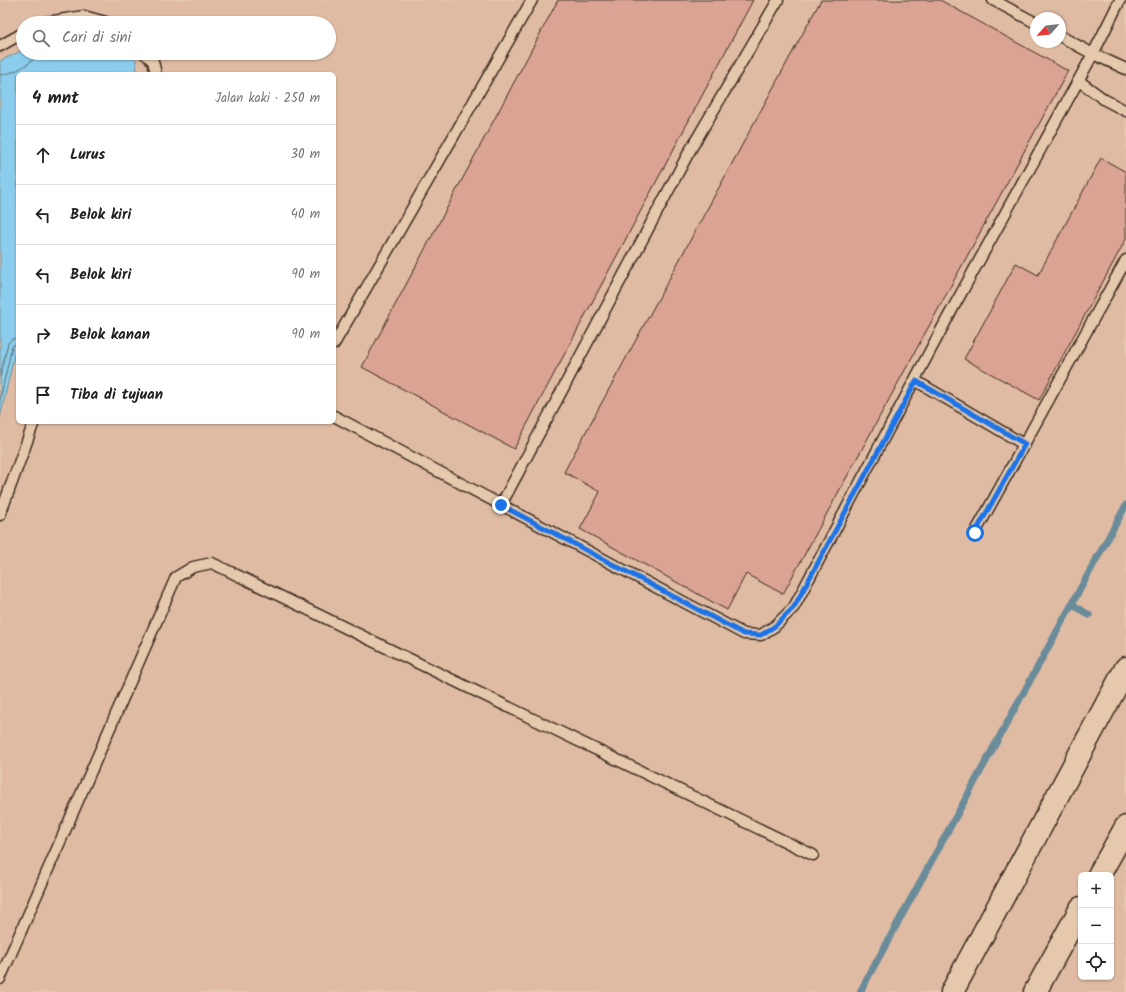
<!DOCTYPE html>
<html lang="id">
<head>
<meta charset="utf-8">
<style>
	:root { --surface:#fff; --page:#f6f6f6; --text:#222; --muted:#767676; --line:#e0e0e0 }
	body { margin:0; font-family:Kalam,sans-serif; background:var(--page); color:var(--text) }
	.controls { position:absolute; right:12px; bottom:12px; display:grid; overflow:hidden; border-radius:6px; box-shadow:0 1px 3px #0004 }
	.controls button { width:36px; height:36px; display:grid; place-items:center; padding:0; border:0; border-bottom:1px solid var(--line); background:var(--surface); color:var(--text); font:20px sans-serif }
	.compass { position:absolute; left:1030px; top:12px; width:36px; height:36px; border-radius:50%; background:var(--surface); box-shadow:0 1px 3px #0004; rotate:243deg }
	.stop { position:absolute; width:12px; height:12px; margin:-9px; border:3px solid #1a73e8; border-radius:50%; background:#fff }
	.stop.end { background:#1a73e8; border-color:#fff; box-shadow:0 1px 4px #0008 }
	.list { margin:0; padding:0; list-style:none }
	h2 { display:flex; justify-content:space-between; align-items:center; height:52px; margin:0; padding:0 16px; font-size:17px }
	h2 small { font-size:13px; font-weight:400; color:var(--muted) }
	.list li { display:grid; grid-template-columns:26px 1fr auto; gap:12px; align-items:center; box-sizing:border-box; height:60px; padding:0 16px; border-top:1px solid var(--line) }
	.list b { display:block; font-size:15px; white-space:nowrap }
	.list em { font-size:13px; font-style:normal; color:var(--muted) }
	.icon { flex:none; width:22px; height:22px; fill:none; stroke:currentColor; stroke-width:2; stroke-linecap:round; stroke-linejoin:round }
	.map { position:relative; flex:none; width:1126px; height:992px; overflow:hidden }
	.search { position:absolute; background:var(--surface); box-shadow:0 1px 3px #0004; left:16px; top:16px; width:320px; height:44px; display:flex; align-items:center; gap:10px; box-sizing:border-box; padding:0 14px; border-radius:22px; color:var(--muted); font-size:15px }
	.panel { position:absolute; background:var(--surface); box-shadow:0 1px 3px #0004; left:16px; top:72px; width:320px; height:352px; border-radius:6px }
	.map>svg:first-child { display:block }
	.built { fill:#e0bba3; fill-rule:evenodd }
	.water { fill:#8bcdec; stroke:#6b8c9a }
	.lines { fill:none; stroke-linecap:round; stroke-linejoin:round }
	.shore { stroke:#5b6b70; stroke-width:1 }
	.stream { stroke:#6b8c9a; stroke-width:7 }
	.building { fill:#dba394; stroke:#3b2a1e }
	.lane-casing { stroke:#3b2a1e; stroke-width:13 }
	.secondary-casing { stroke:#3b2a1e; stroke-width:25 }
	.lane { stroke:#e6c9ad; stroke-width:10 }
	.secondary { stroke:#e6c9ad; stroke-width:22 }
	.route { stroke:#1a73e8; stroke-width:5 }
</style>
</head>
<body>
<div class="map">
<svg width="1126" height="992" viewBox="0 0 1126 992">
	<rect width="100%" height="100%" fill="#e6c9ad"/>
	<filter id="ink" filterUnits="userSpaceOnUse"><feTurbulence type="fractalNoise" baseFrequency=".025" numOctaves="2"/><feDisplacementMap in="SourceGraphic" scale="8" xChannelSelector="R" yChannelSelector="G"/><feConvolveMatrix kernelMatrix="1 2 1 2 8 2 1 2 1" color-interpolation-filters="sRGB"/></filter>
	<g filter="url(#ink)">
		<path class="built" d="M0 0H1126V992H0ZM1036 18H1060V42H1036ZM23 23H329V53H23ZM18 74H334V422H18ZM1081 875H1111V977H1081Z"/>
		<path class="water" d="M23 50V53H129L136 60 137 74H18V339L0 418V61Z"/>
		<g class="lines">
			<path class="shore" d="M0 75C11 75 34 63 38 53
				M0 377 8 343 12 339 18 338
				M0 400 12 346 18 343"/>
			<path class="stream" d="M1072 604 1089 615
				M860 992 1126 505"/>
		</g>
		<path class="building" d="M558 0H753L514 449 362 367Z
			M821 0H940L1068 71 783 594 746 574 727 610 580 529 600 492 564 472Z
			M1101 158 1126 172V239L1039 400 964 359 1016 263 1038 275Z"/>
		<g class="lines">
			<defs>
				<path id="lane" d="M993 0 1036 23
					M41 23 84 16 109 23
					M1060 36 1093 54 1126 69
					M0 46 23 33
					M144 53 153 61 156 74
					M1079 81 1105 100 1126 111
					M334 344 532 0
					M916 381 1025 445
					M334 416 744 634 761 635 775 626 794 607 947 319 1093 54 1120 0
					M501 505 688 154 778 0
					M0 515 34 422
					M975 533 1126 260
					M0 979 176 577 193 567 212 563 813 855"/>
				<path id="secondary" d="M1099 875 1126 827
					M952 992 1126 668
					M1035 992 1081 908"/>
			</defs>
			<use href="#lane" class="lane-casing"/>
			<use href="#secondary" class="secondary-casing"/>
			<use href="#lane" class="lane"/>
			<use href="#secondary" class="secondary"/>
		</g>
	</g>
	<g class="lines" filter="url(#ink)">
		<path class="route" d="M501 505 744 634 761 635 775 626 794 607 916 381 1025 444 975 533"/>
	</g>
</svg>
<div class="controls">
<button>+</button>
<button>−</button>
<button><svg class="icon" aria-label="locate" viewBox="0 0 24 24"><circle cx="12" cy="12" r="6"/><path d="M12 2v4M12 18v4M2 12h4M18 12h4"/></svg></button>
</div>
<svg class="compass" viewBox="-18 -18 36 36"><path d="M0-13l5 13h-10z" fill="#e53935"/><path d="M0 13l5-13h-10z" fill="#767676"/></svg>
<div class="stop" style="left:975px;top:533px"></div>
<div class="stop end" style="left:501px;top:505px"></div>
<div class="search"><svg class="icon" aria-label="search" viewBox="0 0 24 24"><circle cx="10" cy="10" r="6"/><path d="M15 15l6 6"/></svg>Cari di sini</div>
<section class="panel">
<h2>4 mnt<small>Jalan kaki · 250 m</small></h2>
<ul class="list">
<li><svg class="icon" aria-label="ahead" viewBox="0 0 24 24"><path d="M12 20V5M6 11l6-6 6 6"/></svg><div><b>Lurus</b></div><em>30 m</em></li>
<li><svg class="icon" aria-label="left" viewBox="0 0 24 24"><path d="M17 20v-9H6M10 6l-5 5 5 5"/></svg><div><b>Belok kiri</b></div><em>40 m</em></li>
<li><svg class="icon" aria-label="left" viewBox="0 0 24 24"><path d="M17 20v-9H6M10 6l-5 5 5 5"/></svg><div><b>Belok kiri</b></div><em>90 m</em></li>
<li><svg class="icon" aria-label="right" viewBox="0 0 24 24"><path d="M7 20v-9h11M14 6l5 5-5 5"/></svg><div><b>Belok kanan</b></div><em>90 m</em></li>
<li><svg class="icon" aria-label="arrive" viewBox="0 0 24 24"><path d="M6 21V4h12l-3 4 3 4H6"/></svg><div><b>Tiba di tujuan</b></div></li>
</ul>
</section>
</div>
</body>
</html>
